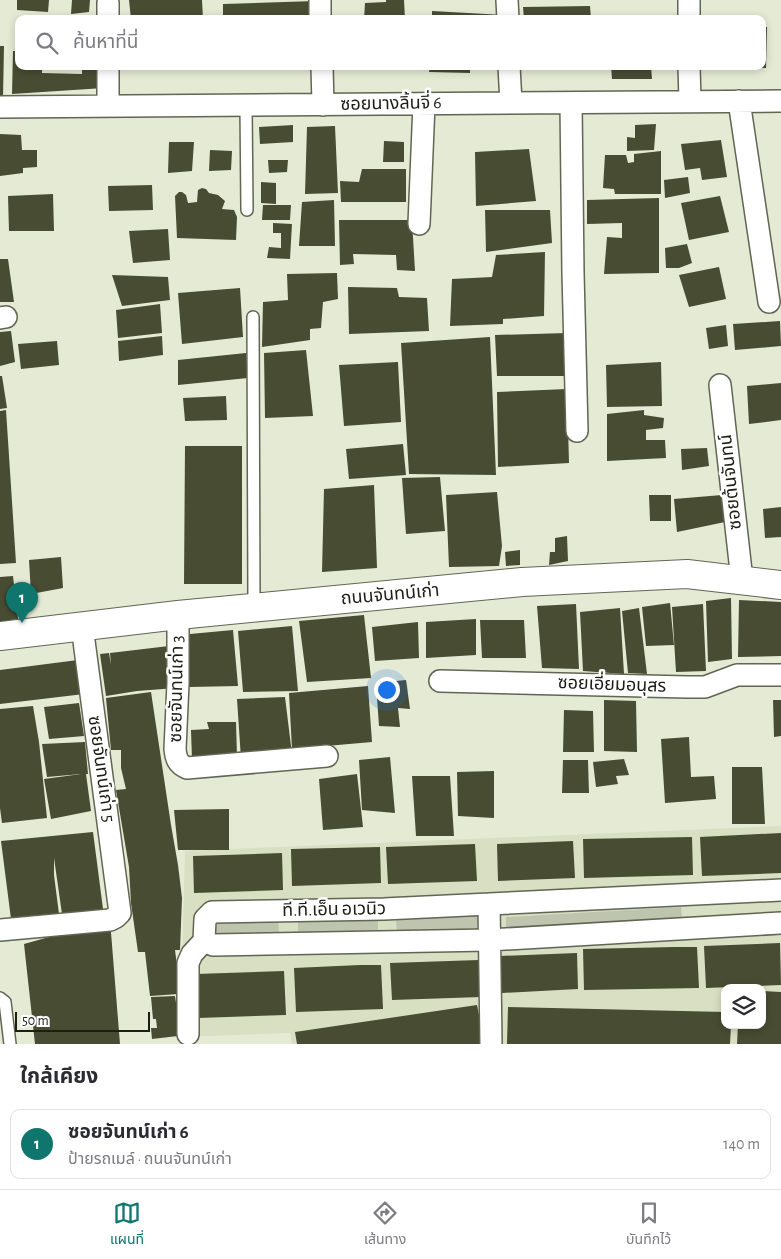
<!DOCTYPE html>
<html lang="th">
<head>
<meta charset="utf-8">
<style>
	:root { --surface:#fff; --page:#f7f7f7; --text:#2b2b33; --muted:#7c7c81; --line:#e1e1e2; --accent:#0f766e }
	body { margin:0; font-family:"Alegreya Sans","Noto Sans Thai",sans-serif; background:var(--page); color:var(--text) }
	.controls { position:absolute; right:15px; bottom:15px; display:grid; overflow:hidden; border-radius:10px; box-shadow:0 2px 8px #0003 }
	.controls button { width:45px; height:45px; display:grid; place-items:center; padding:0; border:0; border-bottom:1px solid var(--line); background:var(--surface); color:var(--text); font:25px sans-serif }
	.scale { position:absolute; left:15px; bottom:12px; width:135px; box-sizing:border-box; padding-left:5px; border:2px solid #1c1e16; border-top:0; font-size:14px; line-height:18px; white-space:nowrap; color:#1c1e16; -webkit-text-stroke:4px #fff; paint-order:stroke }
	.you { position:absolute; left:386px; top:689px; width:18px; height:18px; margin:-12px; border:4px solid #fff; border-radius:50%; background:#1a73e8; box-shadow:0 0 0 8px #1a73e833 }
	.badge { display:grid; place-items:center; width:32px; height:32px; border-radius:50%; background:var(--accent); color:#fff; font-size:16px; font-weight:700 }
	.pin { position:absolute; translate:-50% -41px; filter:drop-shadow(0 1px 2px #0008) }
	.pin::after { content:''; position:absolute; top:26px; width:18px; height:15px; background:inherit; clip-path:polygon(0 0,100% 0,50% 100%) }
	.list { margin:0; padding:0; list-style:none }
	h2 { display:flex; justify-content:space-between; align-items:center; height:65px; margin:0; padding:0 20px; font-size:21px }
	h2 small { font-size:16px; font-weight:400; color:var(--muted) }
	.list li { display:grid; grid-template-columns:32px 1fr auto; gap:15px; align-items:center; box-sizing:border-box; height:70px; margin:0 10px 10px; padding:0 10px; border:1px solid var(--line); border-radius:10px }
	.list b { display:block; font-size:19px; white-space:nowrap }
	.list p { margin:0; font-size:16px; white-space:nowrap; color:var(--muted) }
	.list em { font-size:16px; font-style:normal; color:var(--muted) }
	.icon { flex:none; width:28px; height:28px; fill:none; stroke:currentColor; stroke-width:2; stroke-linecap:round; stroke-linejoin:round }
	.map { position:relative; flex:none; width:781px; height:1044px; overflow:hidden }
	.search { position:absolute; background:var(--surface); box-shadow:0 2px 8px #0003; left:15px; right:15px; top:15px; height:55px; display:flex; align-items:center; gap:12px; box-sizing:border-box; padding:0 18px; border-radius:10px; color:var(--muted); font-size:19px }
	.sheet { height:145px; background:var(--surface) }
	nav { display:flex; justify-content:space-around; align-items:center; box-sizing:border-box; height:70px; border-top:1px solid var(--line); background:var(--surface); font-size:14px; color:var(--muted) }
	nav a { display:grid; justify-items:center; gap:2px }
	nav .on { color:var(--accent) }
	.map>svg:first-child { display:block }
	.built { fill:#d8dfc3; fill-rule:evenodd }
	.green { fill:#bfc4ae }
	.building { fill:#474c32 }
	.lines { fill:none; stroke-linecap:round; stroke-linejoin:round }
	.service-casing { stroke:#616553; stroke-width:14 }
	.minor-casing { stroke:#616553; stroke-width:24 }
	.tertiary-casing { stroke:#616553; stroke-width:30 }
	.service { stroke:#fff; stroke-width:11 }
	.minor { stroke:#fff; stroke-width:21 }
	.tertiary { stroke:#fff; stroke-width:28 }
	.labels { text-anchor:middle; dominant-baseline:central; stroke-width:5; stroke-linejoin:round; paint-order:stroke }
	.street-label { font-size:18px; fill:#1c1e16; stroke:#fff }
</style>
</head>
<body>
<div class="map">
<svg width="781" height="1044" viewBox="0 0 781 1044">
	<rect width="100%" height="100%" fill="#e5ead5"/>
	<path class="built" d="M781 826V1044H292L290 1033 180 1037 185 851ZM725 988H762V1025H725Z"/>
	<path class="green" d="M681 907 682 919 506 929V917Z
		M477 916V930L397 933 396 919Z
		M378 918V932L298 935V921Z
		M278 919 279 933 212 937 211 923Z"/>
	<path class="building" d="M17 0H49L48 12 17 10Z
		M72 0H90L89 12 71 14Z
		M129 0H202L203 19H131Z
		M386 0H404L405 19H364L365 3 386 2Z
		M315 1V19H223V4Z
		M590 6 591 19H524L523 7Z
		M432 11 504 15V19H432Z
		M762 27H767L766 68H762Z
		M0 46H4L3 98H0Z
		M13 51H19V66H42V73L82 74V66H105L104 88 12 94Z
		M430 66H470V73L429 72Z
		M611 66H651L652 79H612Z
		M656 124 654 150 627 151V137L635 138V125Z
		M293 125V142L260 144 259 127Z
		M335 126 338 193 305 194 307 127Z
		M0 134 21 135 22 150H37V167L23 168V173L0 176Z
		M721 140 727 177 702 180 700 168 685 170 681 144Z
		M384 141 404 142V162H383Z
		M169 142H194L192 171 168 173Z
		M529 149 536 201 476 206 475 152Z
		M210 150 232 151 231 170 209 171Z
		M661 151V194H615L614 189 603 188 605 155H626L628 163 634 162V154Z
		M268 160H288L287 172 269 173Z
		M362 169H406V202H341L340 181 359 182Z
		M688 177 690 193 665 198 664 180Z
		M261 182 276 183V204L261 203Z
		M152 185 153 210 109 211 108 186Z
		M202 188 206 189 209 193 218 195 225 201 222 209 234 210 237 217 236 240 177 238 175 196 179 192H182L186 195 188 203 197 202 198 190Z
		M53 194 54 231H9L8 196Z
		M720 196 729 232 689 240 681 203Z
		M659 198V273L604 274 607 237 622 238V223L587 224V200Z
		M334 200 335 246H299L302 202Z
		M263 205H291L290 220H262Z
		M485 210H550L552 243 486 252Z
		M339 220H412L415 271 397 270 396 255 353 254 354 264 340 265Z
		M273 223 292 224 290 259 267 258 269 247 281 248V233H273Z
		M168 229 170 260 133 263 129 231Z
		M687 244 692 263 679 268H666L665 248Z
		M545 252 544 316 503 319V324L450 326 452 279 492 277 496 255Z
		M0 259H8L14 302H0Z
		M719 267 726 299 689 307 679 275Z
		M337 273 338 299 323 302 321 328 310 329V340L262 347 263 302 288 300 287 274Z
		M112 275 168 277 170 300 122 306Z
		M348 287 397 288 399 297 427 298 429 331 349 334Z
		M240 288 243 337 182 344 178 293Z
		M160 304 162 333 118 338 116 310Z
		M780 321 781 346 735 350 733 324Z
		M726 325 728 346 709 349 706 328Z
		M11 331 15 362 0 366V332Z
		M567 333 568 376H497L495 335Z
		M162 336 163 355 119 361 118 341Z
		M490 337 496 475 409 474 401 343Z
		M57 341 59 365 21 369 18 344Z
		M306 350 313 416 265 418 264 353Z
		M246 353 248 378 178 385V360Z
		M398 362 401 422 344 426 339 365Z
		M661 362 662 406 607 407 606 365Z
		M0 376H2L7 408 0 409Z
		M781 383V420L749 424 747 386Z
		M567 389 569 463 498 467 497 392Z
		M226 396 227 420 185 421 183 398Z
		M6 410 16 563 0 564V411Z
		M644 410V415L664 418 663 428 646 430V440H665L666 458 607 461V414Z
		M403 444 406 475 349 479 346 449Z
		M185 446H242V584H184Z
		M707 448 709 466 682 470 681 449Z
		M440 477 445 531 406 534 402 478Z
		M374 485 377 568 322 572 324 489Z
		M497 492 502 546 499 566 449 567 446 495Z
		M649 495H671V521H650Z
		M722 495 725 522 677 532 674 499Z
		M781 507V537L765 538 763 509Z
		M567 536 568 561 549 565 550 552H555V538Z
		M520 550V565L506 566 505 552Z
		M61 557 63 588 31 594 29 560Z
		M13 576 18 619 0 622V577Z
		M731 598 732 659 708 662 706 601Z
		M739 600 781 602V656L738 657Z
		M670 603 674 645 646 646 642 607Z
		M576 604 579 669 542 668 537 606Z
		M703 604 706 671 676 672 672 607Z
		M620 608 624 674 583 671 580 612Z
		M639 608 647 674 628 673 622 611Z
		M364 615 371 678 307 682 299 621Z
		M476 619V655L426 658V622Z
		M480 620H524L526 658H482Z
		M418 622 419 658 375 661 372 627Z
		M292 626 298 691 243 692 238 631Z
		M233 630 238 686 189 687 190 634Z
		M169 646 176 688 137 691 106 696 100 654 109 653 111 665 110 653Z
		M78 660 84 694 0 704V670Z
		M406 680 410 709 398 708 400 727 379 726 376 683Z
		M368 686 372 742 292 749 289 693Z
		M151 692 171 825 178 865 182 898 180 950H175L178 974 179 994 150 996 145 952H138L131 903 129 867 116 790 126 789 121 768V750H111L106 698Z
		M285 697 292 754 241 759 237 699Z
		M604 700 636 701 637 752 604 751Z
		M773 700H781V736L774 737Z
		M79 703 84 736 49 739 44 707Z
		M33 706 39 742 47 818 2 823 0 808V709Z
		M564 710 593 711 594 752H563Z
		M207 722H236L237 757 192 760 191 730 209 729Z
		M689 737 691 777 714 776 716 799 665 803 661 739Z
		M85 742 88 774H86L91 811 51 819 44 779 81 774 47 777 42 744Z
		M390 757 395 813 362 810 359 760Z
		M624 759 629 775 616 776 618 784 596 787 593 762Z
		M563 760H588L589 793H562Z
		M732 767H762L765 824H732Z
		M494 771V818L458 816 457 772Z
		M357 774 363 827 323 830 319 779Z
		M412 776H450L454 836H416Z
		M229 809V850H178L174 810Z
		M93 832 103 909 62 914 54 858V875L59 914 11 919 1 841Z
		M781 833V873L702 876 700 837Z
		M692 837 693 875 584 878 583 839Z
		M573 841 575 878 498 881 497 844Z
		M475 844 477 881 388 884 386 847Z
		M380 847 381 883 292 886 291 849Z
		M282 853 283 890 194 893 193 856Z
		M110 920 120 1044H35L24 944Z
		M780 943 781 985 706 988 704 946Z
		M675 947H697L699 988 584 990 583 949Z
		M577 953 578 989 502 993 500 956Z
		M479 960 481 997 392 1000 390 963Z
		M360 965H381L383 1009 296 1012 294 968Z
		M284 971 286 1015 198 1018 196 974Z
		M762 991 781 992V1044H737L738 1025H762Z
		M175 996 178 1017H176L178 1036 152 1039 151 1028H157L156 1019H153L151 997Z
		M477 1005 485 1044H297L295 1032Z
		M508 1007 725 1012V1025H731L730 1044H507Z"/>
	<g class="lines">
		<defs>
			<path id="service" d="M246 106 247 210
				M253 317 254 608
				M0 998 5 1002 10 1044"/>
			<path id="minor" d="M320 0V19
				M507 0 508 19
				M108 3V19
				M689 19V0
				M108 66V106
				M322 66 323 105
				M509 66 511 103
				M689 66 690 101
				M739 101 769 302
				M571 103 573 273 577 431
				M0 107 781 101
				M419 224 424 104
				M0 318 6 317
				M720 385 742 580
				M178 615V683L175 749C176 759 178 764 187 768L327 756
				M440 681 687 687H705L737 675H781
				M781 890 384 909 212 912 205 919 204 941 213 945 489 940 781 923
				M489 904 491 1044
				M0 930 110 920 116 917 120 913 82 626
				M188 1034V963L192 954 204 941"/>
			<path id="tertiary" d="M0 636 178 615 522 582 687 574 781 585"/>
		</defs>
		<use href="#service" class="service-casing"/>
		<use href="#minor" class="minor-casing"/>
		<use href="#tertiary" class="tertiary-casing"/>
		<use href="#service" class="service"/>
		<use href="#minor" class="minor"/>
		<use href="#tertiary" class="tertiary"/>
	</g>
	<g class="labels">
		<g class="street-label">
			<text transform="translate(391 104) rotate(-1)">ซอยนางลิ้นจี่ 6</text>
			<text transform="translate(731 482) rotate(-96)">ซอยต้นจันทน์</text>
			<text transform="translate(390 595) rotate(-5)">ถนนจันทน์เก่า</text>
			<text transform="translate(612 685) rotate(2)">ซอยเอี่ยมอนุสร</text>
			<text transform="translate(177 689) rotate(-89)">ซอยจันทน์เก่า 3</text>
			<text transform="translate(101 769) rotate(82)">ซอยจันทน์เก่า 5</text>
			<text transform="translate(334 910) rotate(-1)">ที.ที.เอ็น อเวนิว</text>
		</g>
	</g>
</svg>
<div class="controls">
<button><svg class="icon" aria-label="layers" viewBox="0 0 24 24"><path d="M12 4l9 5-9 5-9-5zM3 14l9 5 9-5"/></svg></button>
</div>
<div class="scale">50 m</div>
<div class="you"></div>
<div class="pin badge" style="left:22px;top:623px">1</div>
<div class="search"><svg class="icon" aria-label="search" viewBox="0 0 24 24"><circle cx="10" cy="10" r="6"/><path d="M15 15l6 6"/></svg>ค้นหาที่นี่</div>
</div>
<section class="sheet">
<h2>ใกล้เคียง<small></small></h2>
<ul class="list">
<li><span class="badge">1</span><div><b>ซอยจันทน์เก่า 6</b><p>ป้ายรถเมล์ · ถนนจันทน์เก่า</p></div><em>140 m</em></li>
</ul>
</section>
<nav>
<a class="on"><svg class="icon" aria-label="map" viewBox="0 0 24 24"><path d="M3 6l6-2 6 2 6-2v14l-6 2-6-2-6 2zM9 4v14M15 6v14"/></svg>แผนที่</a>
<a><svg class="icon" aria-label="directions" viewBox="0 0 24 24"><path d="M12 3l9 9-9 9-9-9zM9 14v-3h6M13 9l2 2-2 2"/></svg>เส้นทาง</a>
<a><svg class="icon" aria-label="saved" viewBox="0 0 24 24"><path d="M7 4h10v16l-5-4-5 4z"/></svg>บันทึกไว้</a>
</nav>
</body>
</html>
